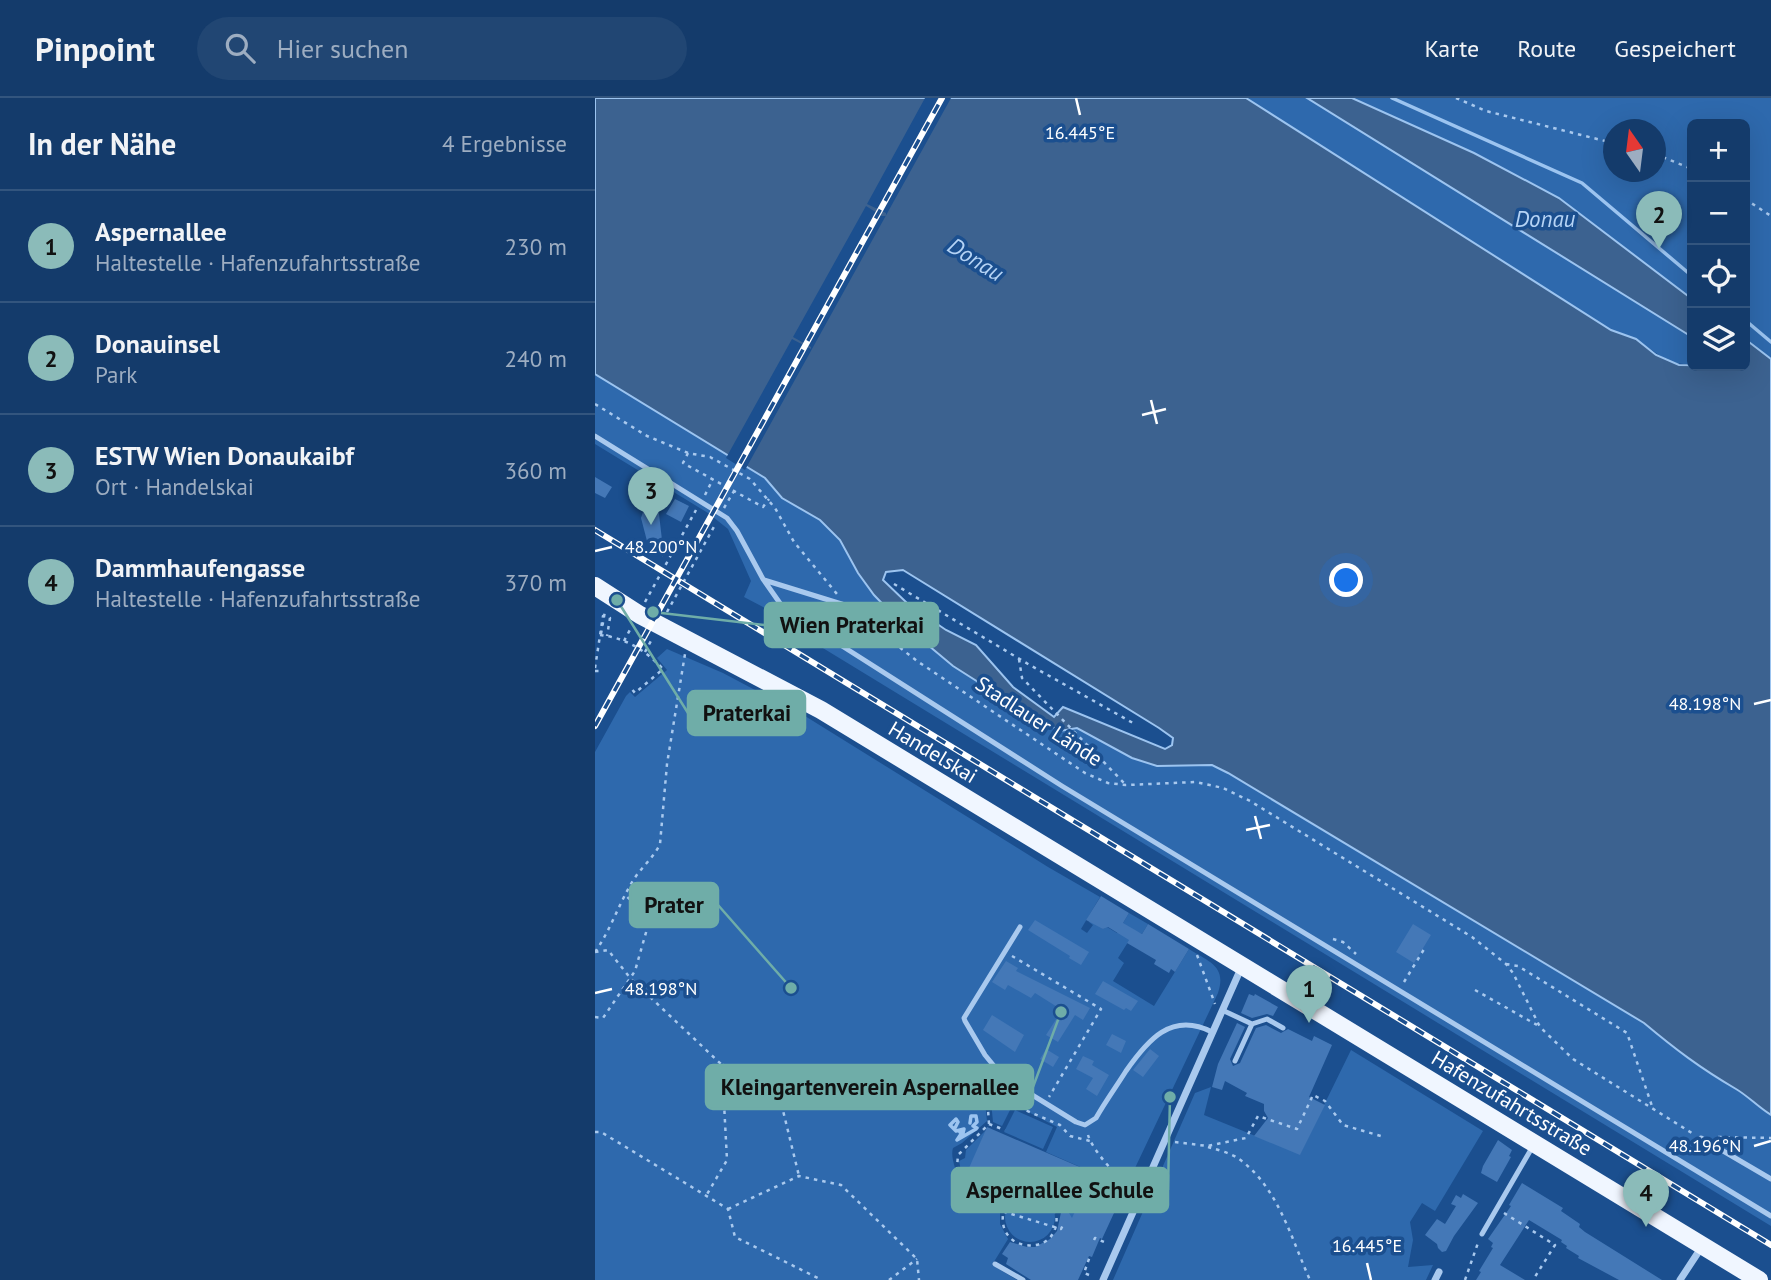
<!DOCTYPE html>
<html lang="de">
<head>
<meta charset="utf-8">
<style>
	:root { --surface:#143b6b; --page:#214673; --text:#f1f3f6; --muted:#9dadc1; --line:#33557e; --accent:#8bbbb9 }
	body { margin:0; font-family:"PT Sans",sans-serif; background:var(--page); color:var(--text) }
	.controls { position:absolute; right:21px; top:21px; display:grid; overflow:hidden; border-radius:10px; box-shadow:0 7px 28px #0002 }
	.controls button { width:63px; height:63px; display:grid; place-items:center; padding:0; border:0; border-bottom:2px solid var(--line); background:var(--surface); color:var(--text); font:35px sans-serif }
	.compass { position:absolute; left:1008px; top:21px; width:63px; height:63px; border-radius:50%; background:var(--surface); box-shadow:0 7px 28px #0002; rotate:346deg }
	.you { position:absolute; left:752px; top:483px; width:24px; height:24px; margin:-18px; border:5px solid #fff; border-radius:50%; background:#1a73e8; box-shadow:0 0 0 10px #1a73e833 }
	.badge { display:grid; place-items:center; width:46px; height:46px; border-radius:50%; background:var(--accent); color:#111; font-size:23px; font-weight:700 }
	.pin { position:absolute; translate:-50% -58px; filter:drop-shadow(0 2px 4px #0008) }
	.pin::after { content:''; position:absolute; top:37px; width:24px; height:21px; background:inherit; clip-path:polygon(0 0,100% 0,50% 100%) }
	.list { margin:0; padding:0; list-style:none }
	h2 { display:flex; justify-content:space-between; align-items:center; height:91px; margin:0; padding:0 28px; font-size:30px }
	h2 small { font-size:23px; font-weight:400; color:var(--muted) }
	.list li { display:grid; grid-template-columns:46px 1fr auto; gap:21px; align-items:center; box-sizing:border-box; height:112px; padding:0 28px; border-top:2px solid var(--line) }
	.list b { display:block; font-size:26px; white-space:nowrap }
	.list p { margin:0; font-size:23px; white-space:nowrap; color:var(--muted) }
	.list em { font-size:23px; font-style:normal; color:var(--muted) }
	.icon { flex:none; width:38px; height:38px; fill:none; stroke:currentColor; stroke-width:2; stroke-linecap:round; stroke-linejoin:round }
	.map { position:relative; flex:none; width:1176px; height:1182px; overflow:hidden }
	header { display:flex; align-items:center; gap:42px; box-sizing:border-box; height:98px; padding:0 35px; background:var(--surface); border-bottom:2px solid var(--line) }
	header strong { font-size:33px }
	nav { display:flex; gap:38px; margin-inline-start:auto; font-size:24px }
	.search { width:490px; height:63px; background:var(--page); display:flex; align-items:center; gap:18px; box-sizing:border-box; padding:0 24px; border-radius:38px; color:var(--muted); font-size:26px }
	main { display:flex }
	aside { flex:1; background:var(--surface) }
	.map>svg:first-child { display:block }
	.green { fill:#2e69ad; fill-rule:evenodd }
	.water { fill:#3c6290; stroke:#9cc4f0; stroke-width:2; fill-rule:evenodd }
	.pier { fill:#1b4f8f }
	.lines { fill:none; stroke-linecap:round; stroke-linejoin:round }
	.stream { stroke:#9cc4f0; stroke-width:3.5 }
	.building { fill:#4478b7 }
	.path { stroke:#a9c9ee; stroke-width:2.5; stroke-dasharray:3.5 5; stroke-linecap:butt }
	.service { stroke:#a9c9ee; stroke-width:5 }
	.minor { stroke:#a9c9ee; stroke-width:7 }
	.primary { stroke:#f0f6ff; stroke-width:18 }
	.rail-casing { stroke:#fff; stroke-width:6 }
	.rail { stroke:#1b4f8f; stroke-width:3.5; stroke-dasharray:10; stroke-linecap:butt }
	.ticks { fill:none; stroke:#fff; stroke-width:2.5 }
	.labels { text-anchor:middle; dominant-baseline:central; stroke-width:7; stroke-linejoin:round; paint-order:stroke }
	.street-label { font-size:21px; fill:#fff; stroke:#1b4f8f }
	.water-label { font-size:23px; font-style:italic; fill:#b5d3f5; stroke:#1b4f8f }
	.ticks-label { font-size:18px; text-anchor:middle; fill:#fff; stroke:#1b4f8f; stroke-width:7; stroke-linejoin:round; paint-order:stroke }
	.leader { fill:none; stroke:#6fada8; stroke-width:2.5 }
	.callout-dot { fill:#6fada8; stroke:#1b4f8f; stroke-width:2.5 }
	.callout { fill:#6fada8; stroke:#6fada8; stroke-width:2.5 }
	.callout-label { font-size:23px; text-anchor:middle; font-weight:bold; fill:#111 }
</style>
</head>
<body>
<header>
<strong>Pinpoint</strong>
<div class="search"><svg class="icon" aria-label="search" viewBox="0 0 24 24"><circle cx="10" cy="10" r="6"/><path d="M15 15l6 6"/></svg>Hier suchen</div>
<nav><a>Karte</a><a>Route</a><a>Gespeichert</a></nav>
</header>
<main>
<aside>
<h2>In der Nähe<small>4 Ergebnisse</small></h2>
<ul class="list">
<li><span class="badge">1</span><div><b>Aspernallee</b><p>Haltestelle · Hafenzufahrtsstraße</p></div><em>230 m</em></li>
<li><span class="badge">2</span><div><b>Donauinsel</b><p>Park</p></div><em>240 m</em></li>
<li><span class="badge">3</span><div><b>ESTW Wien Donaukaibf</b><p>Ort · Handelskai</p></div><em>360 m</em></li>
<li><span class="badge">4</span><div><b>Dammhaufengasse</b><p>Haltestelle · Hafenzufahrtsstraße</p></div><em>370 m</em></li>
</ul>
</aside>
<div class="map">
<svg width="1176" height="1182" viewBox="0 0 1176 1182">
	<rect width="100%" height="100%" fill="#1b4f8f"/>
	<path class="green" d="M651 0H712L1097 239V266C1073 268 1061 254 1042 242 1035 237 1024 235 1016 232Z
		M757 0H1176V261L1150 241V26H1097V201L964 100 879 55ZM1018 32H1060V74H1018Z
		M0 276 170 380 187 400 225 422 245 442 263 475 279 497 303 522 358 568 424 610 482 630 537 660 617 667 633 675 1049 925C1080 951 1105 971 1141 991 1153 998 1163 1009 1176 1017V1128L195 530 170 510 149 499 156 483 133 431 113 415 0 346Z
		M72 551 128 575 205 616 203 620 208 622 210 618 453 769 505 799 486 831 492 835 498 827 494 824 497 819 508 831 512 829 522 835 534 815 553 826 547 836 540 833 523 860 529 865 518 883 559 908 594 851C614 864 632 868 623 895L531 1089 451 1054 462 1029 418 1006 407 1028 398 1024 395 993 389 995 392 1023 367 1045 358 1050C353 1066 374 1102 388 1109 394 1112 399 1111 405 1114V1126L413 1141 397 1167 422 1182H0V654L31 598 35 594 40 599 72 572 62 560Z
		M756 952 888 1033 840 1113 827 1105 815 1124 818 1142 813 1169 838 1167 831 1182H518L600 995 616 989 609 1017 705 1056Z
		M420 1012 458 1029 448 1051 409 1034Z
		M391 1032 375 1070 423 1091 412 1099 408 1106 388 1103 377 1086 367 1078 364 1063 370 1060 371 1052Z
		M454 1075 490 1091 478 1120H470C468 1104 463 1093 447 1087Z
		M410 1119a25 25 0 1 1 50 0a25 25 0 1 1-50 0Z"/>
	<path class="water" d="M0 0H651L1016 232 1041 241 1061 257 1084 267 1150 268V241L1176 261V1017C1163 1009 1153 998 1141 991 1105 970 1080 951 1049 925L633 675 617 667 562 668 537 660 482 630 465 633 424 610 358 568 303 522 279 497 263 475 245 442 225 422 187 400 170 380 0 276ZM308 472 564 630 578 640 577 647 570 651 468 609 459 619 418 589 381 547 351 532 313 506 288 482 291 474Z
		M712 0H757L879 55 964 100 1097 201V239Z"/>
	<path class="pier" d="M330 0H356L150 372 131 360 197 241 216 251V249L198 239 271 108 287 118H291V115L272 106Z"/>
	<g class="lines">
		<path class="stream" d="M797 0 987 85 1097 178
			M1150 222 1176 244
			M375 1025 376 1018H381L382 1024 378 1028 382 1030
			M360 1030 363 1024 361 1021 355 1027 361 1033 369 1031 368 1035 365 1034 367 1032 368 1034
			M366 1036 362 1042 381 1031"/>
	</g>
	<path class="building" d="M0 379 17 389 10 400 0 395Z
		M61 390 67 442 68 459 52 443 46 420 53 399Z
		M80 401 94 408 86 424 71 416Z
		M506 798 534 815 528 825 547 836 553 826 594 851 580 874 576 871 574 875 559 866 561 862 532 845 534 842 513 829 508 831 491 822Z
		M440 822 494 854 486 867 474 860 475 858 433 832Z
		M818 826 836 837 819 865 801 854Z
		M411 863 423 870 421 873 495 910 488 922 480 917 463 944 451 937 467 912 440 895 436 900 413 887 410 892 397 884Z
		M508 883 543 903 536 913 531 910 529 912 500 896Z
		M654 896 659 898 660 896 683 909 678 918 672 916 657 920 646 915Z
		M397 917 429 937 420 954 388 932Z
		M642 925 650 929 635 961 638 968 645 965 661 930 671 927 686 935 693 931 717 943 719 938 737 947 714 999 730 1007 705 1057 659 1038 673 1020 669 1013V1006L650 998 652 995 630 983 627 992 617 989 623 966Z
		M517 936 531 943 526 955 511 947Z
		M451 951 464 959 458 969 445 961Z
		M555 951 564 958 548 979 538 972Z
		M488 958 499 963 497 967 514 977 502 998 491 991 498 980 481 971Z
		M392 1029 531 1089 507 1141 505 1140 497 1159 494 1158 483 1182H436L411 1166 413 1160 407 1156 415 1144 432 1149H440L455 1141 462 1133 468 1105 477 1120 490 1091 449 1073 460 1092 455 1096 445 1084 443 1095 423 1096 396 1085 398 1080 374 1070Z
		M903 1042 917 1052 914 1058 916 1059 902 1084 886 1075 888 1068Z
		M927 1085 968 1110 966 1113 985 1126 984 1129 990 1134 1067 1182H1024L983 1160 984 1158 971 1150 972 1148 966 1144 967 1142 934 1122 905 1167 930 1182H881L886 1174 884 1173 898 1150 896 1149 898 1145 893 1141 916 1108 914 1107Z
		M868 1096 883 1105 859 1138 851 1153 847 1154 843 1150 842 1146 830 1137 842 1121 850 1126 861 1108 856 1106 861 1097 866 1100Z"/>
	<g class="lines">
		<path class="path" d="M861 0 891 13 1018 45
			M1060 56 1097 71
			M1150 101 1176 118
			M0 306 52 338 93 355 115 359 155 381 180 410 199 444 242 496
			M93 355 88 365 168 409 174 401
			M110 397 118 381
			M129 410 139 393
			M299 486 433 566 538 625
			M50 504 101 412
			M258 513 322 563 490 675 513 685 531 687 601 684 628 690 655 703 877 839 911 866 918 875 945 929 978 961 1100 1037
			M72 514 121 425
			M6 536 10 513
			M5 537C31 540 50 552 68 571L40 595 36 590
			M29 543 37 528
			M50 554 57 541
			M424 561 427 580 531 687
			M0 570 8 518 15 520 12 538
			M0 573H6
			M738 841 748 844 761 856
			M0 854C15 833 23 808 36 786 44 771 58 761 65 746L72 666 90 556
			M0 854 13 852 36 881 127 967 132 1062 111 1098
			M602 857 620 906
			M417 858 506 911 454 999
			M911 866 923 868 1032 935 1058 1011
			M809 884 831 848
			M880 892 942 927
			M0 919 8 920 40 873 52 831 48 813 30 797
			M128 967 182 988 204 1078
			M392 997 394 1026 363 1057 362 1069 364 1078 390 1108 466 1131 468 1127
			M416 1006 465 1027 475 1038 495 1043
			M394 1026 410 1032
			M0 1034H6L133 1111 140 1139 227 1182
			M493 1037C497 1051 521 1079 534 1087
			M1123 1039 1176 1040
			M580 1044 612 1048 651 1040 663 1018 702 1031 718 997 730 1003 748 1027 789 1039
			M613 1049C623 1052 636 1055 644 1061 683 1089 696 1140 715 1182
			M428 1093C400 1102 401 1144 431 1147 465 1152 473 1108 443 1093
			M522 1107 524 1108
			M133 1111 204 1078 246 1087 322 1161 324 1182
			M909 1115 960 1147 938 1182
			M499 1142 500 1140 509 1144
			M494 1177 489 1175 495 1158
			M294 1182 322 1161
			M870 1182 884 1142"/>
		<path class="service" d="M0 338 132 420 142 433 168 481 189 511 467 688 1176 1118
			M169 482 253 508
			M425 829 369 920 370 923 390 957 408 979 481 1024 490 1027 501 1020C510 1004 521 989 531 973 552 943 576 913 617 934
			M627 912 657 926 640 963
			M657 926 672 921 688 930
			M1106 1040 1176 1081
			M887 1136 938 1048
			M400 1166 428 1182"/>
		<path class="minor" d="M508 1182 647 868
			M840 1182 844 1174
			M1085 1182 1108 1147"/>
		<path class="primary" d="M0 488 45 517 226 612 1164 1182"/>
		<defs>
			<path id="rail" d="M0 432 1176 1147
				M0 628 347 0"/>
		</defs>
		<use href="#rail" class="rail-casing"/>
		<use href="#rail" class="rail"/>
	</g>
	<path class="ticks" d="M481 0 485 17M556 302 562 326M547 317 571 311M0 453 17 449M1159 606 1176 602M660 718 666 741M651 732 675 727M0 895 17 891M1159 1048 1176 1043M772 1165 776 1182"/>
	<g class="labels">
		<g class="street-label">
			<text transform="translate(444 623) rotate(33)">Stadlauer Lände</text>
			<text transform="translate(338 654) rotate(31)">Handelskai</text>
			<text transform="translate(917 1005) rotate(31)">Hafenzufahrtsstraße</text>
		</g>
		<g class="water-label">
			<text x="950" y="120">Donau</text>
			<text transform="translate(381 161) rotate(32)">Donau</text>
		</g>
	</g>
	<g class="ticks-label">
		<text x="485" y="41">16.445°E</text>
		<text x="66" y="455">48.200°N</text>
		<text x="1110" y="612">48.198°N</text>
		<text x="66" y="897">48.198°N</text>
		<text x="1110" y="1054">48.196°N</text>
		<text x="772" y="1154">16.445°E</text>
	</g>
	<path class="leader" d="M58 514L170 527M22 502L93 615M196 890L123 807M466 914L438 989M575 999L573 1092"/>
	<g class="callout-dot">
		<circle cx="58" cy="514" r="7"/>
		<circle cx="22" cy="502" r="7"/>
		<circle cx="196" cy="890" r="7"/>
		<circle cx="466" cy="914" r="7"/>
		<circle cx="575" cy="999" r="7"/>
	</g>
	<g class="callout">
		<rect x="170" y="505" width="173" height="44" rx="7"/>
		<rect x="93" y="593" width="117" height="44" rx="7"/>
		<rect x="35" y="785" width="88" height="44" rx="7"/>
		<rect x="111" y="967" width="327" height="44" rx="7"/>
		<rect x="357" y="1070" width="216" height="44" rx="7"/>
	</g>
	<g class="callout-label">
		<text x="257" y="535">Wien Praterkai</text>
		<text x="152" y="623">Praterkai</text>
		<text x="79" y="815">Prater</text>
		<text x="275" y="997">Kleingartenverein Aspernallee</text>
		<text x="465" y="1100">Aspernallee Schule</text>
	</g>
</svg>
<div class="controls">
<button>+</button>
<button>−</button>
<button><svg class="icon" aria-label="locate" viewBox="0 0 24 24"><circle cx="12" cy="12" r="6"/><path d="M12 2v4M12 18v4M2 12h4M18 12h4"/></svg></button>
<button><svg class="icon" aria-label="layers" viewBox="0 0 24 24"><path d="M12 4l9 5-9 5-9-5zM3 14l9 5 9-5"/></svg></button>
</div>
<svg class="compass" viewBox="-18 -18 36 36"><path d="M0-13l5 13h-10z" fill="#e53935"/><path d="M0 13l5-13h-10z" fill="#9dadc1"/></svg>
<div class="you"></div>
<div class="pin badge" style="left:714px;top:925px">1</div>
<div class="pin badge" style="left:1064px;top:151px">2</div>
<div class="pin badge" style="left:56px;top:427px">3</div>
<div class="pin badge" style="left:1051px;top:1129px">4</div>
</div>
</main>
</body>
</html>
